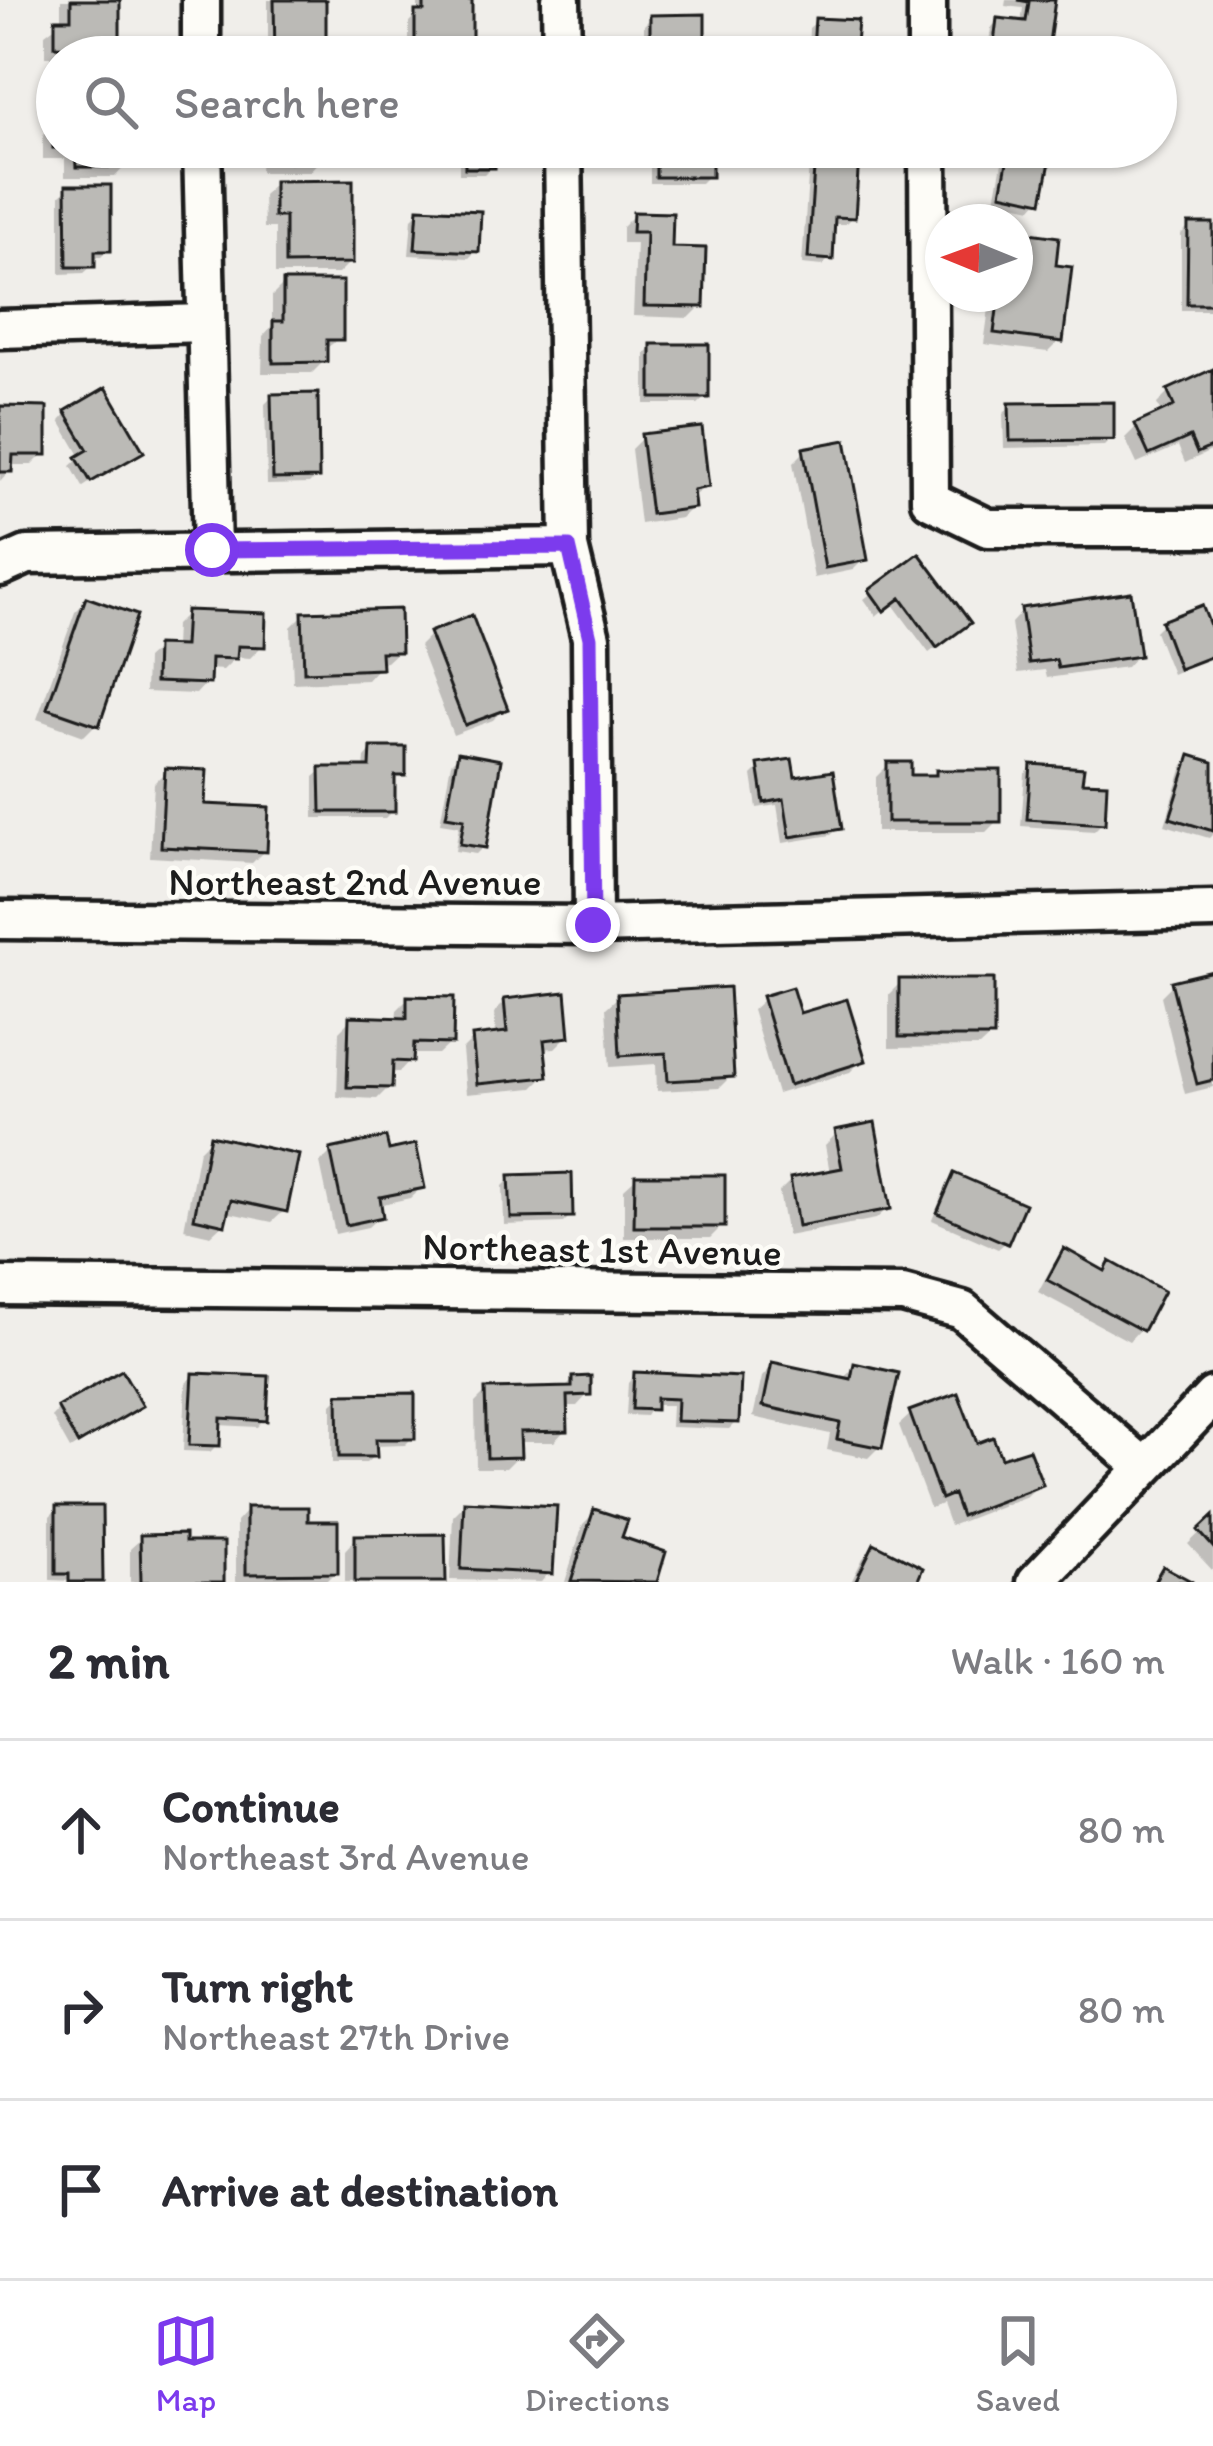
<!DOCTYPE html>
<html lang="en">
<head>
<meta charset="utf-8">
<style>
	:root { --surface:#fff; --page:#f7f7f7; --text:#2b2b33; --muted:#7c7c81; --line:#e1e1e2; --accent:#7c3aed }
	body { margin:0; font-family:Itim,sans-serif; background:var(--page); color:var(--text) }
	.compass { position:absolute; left:925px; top:204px; width:108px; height:108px; border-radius:50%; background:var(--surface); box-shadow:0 3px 9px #0004; rotate:271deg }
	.stop { position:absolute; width:36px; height:36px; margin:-27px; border:9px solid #7c3aed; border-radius:50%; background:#fff }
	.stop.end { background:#7c3aed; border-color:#fff; box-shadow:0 3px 12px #0008 }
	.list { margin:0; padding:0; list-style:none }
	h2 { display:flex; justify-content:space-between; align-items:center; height:156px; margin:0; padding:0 48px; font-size:51px }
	h2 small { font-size:39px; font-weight:400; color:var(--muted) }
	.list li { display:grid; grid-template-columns:78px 1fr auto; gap:36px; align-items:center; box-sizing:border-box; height:180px; padding:0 48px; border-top:3px solid var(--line) }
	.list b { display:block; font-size:45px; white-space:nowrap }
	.list p { margin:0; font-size:39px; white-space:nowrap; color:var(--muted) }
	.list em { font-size:39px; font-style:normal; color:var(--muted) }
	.icon { flex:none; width:66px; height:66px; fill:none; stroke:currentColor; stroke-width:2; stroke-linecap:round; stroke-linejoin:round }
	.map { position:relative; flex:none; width:1213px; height:1582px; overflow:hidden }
	.search { position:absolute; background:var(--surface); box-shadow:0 3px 9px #0004; left:36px; right:36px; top:36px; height:132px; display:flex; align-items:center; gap:30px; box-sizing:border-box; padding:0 42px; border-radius:66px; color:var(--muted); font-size:45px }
	.sheet { height:696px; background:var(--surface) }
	nav { display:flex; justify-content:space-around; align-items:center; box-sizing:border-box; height:168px; border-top:3px solid var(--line); background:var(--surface); font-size:33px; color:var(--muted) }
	nav a { display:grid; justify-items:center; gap:6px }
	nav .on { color:var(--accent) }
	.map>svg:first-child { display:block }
	.shadow { fill:#0003 }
	.building { fill:#bbbab6; stroke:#1c1c1c; stroke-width:3 }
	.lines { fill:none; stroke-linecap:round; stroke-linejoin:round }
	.minor-casing { stroke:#1c1c1c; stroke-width:45 }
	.minor { stroke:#fdfcf7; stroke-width:36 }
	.route { stroke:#7c3aed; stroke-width:15 }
	.labels { text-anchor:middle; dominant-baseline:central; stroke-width:9; stroke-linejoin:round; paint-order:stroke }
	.street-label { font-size:39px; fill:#1c1c1c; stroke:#fdfcf7 }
</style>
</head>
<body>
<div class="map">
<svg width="1213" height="1582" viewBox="0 0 1213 1582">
	<rect width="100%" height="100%" fill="#f0eeea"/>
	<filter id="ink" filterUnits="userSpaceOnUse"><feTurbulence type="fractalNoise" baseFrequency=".00833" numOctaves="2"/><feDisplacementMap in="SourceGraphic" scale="24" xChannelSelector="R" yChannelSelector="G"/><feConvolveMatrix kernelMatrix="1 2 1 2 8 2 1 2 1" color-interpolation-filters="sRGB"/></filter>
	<g filter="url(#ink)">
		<path class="shadow" d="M61 0H117V57H45V34L61 22Z
			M268 0H323V57H268Z
			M418 0H469V41L461 48 409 49V22L418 13Z
			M1006 0H1052L1045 49 1038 56 988 50 991 28 998 21 1021 24 1023 8 1005 6Z
			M651 18 702 57H644V25Z
			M817 21 852 57H789L793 52 808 53 809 28Z
			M54 123 57 147H126V165L115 177H65V159H43V135Z
			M332 147 309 172H260L261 147Z
			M459 147H491V167L484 174H459Z
			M650 147H699L709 175 701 183H650Z
			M1005 147H1050L1039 200 1032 208 995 200Z
			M816 156 852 217 845 224H832L830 258 822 266 802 264 809 163Z
			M275 184 350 262 338 274H275V228H264L263 195Z
			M68 188 108 250 101 257H92V266L84 273 60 274V195Z
			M419 211 476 251 469 258 409 255 412 218Z
			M634 215 669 250 701 306 689 318 633 316 636 243H622V227Z
			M1189 226H1213V310H1181V234Z
			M1015 234 1052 267 1060 340 1048 352 984 344 991 294H1015Z
			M284 284 340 338 324 350V361L312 373H262L263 336 272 326V296Z
			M652 347 706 397 698 404H645V354Z
			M1213 374V450L1185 463 1178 446 1137 464 1125 438 1137 426 1162 415 1157 404 1169 392Z
			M272 397 316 477 309 484 267 485 265 404Z
			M1011 406 1111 439 1104 446 1004 448 1003 414Z
			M0 409 44 453 32 465H10L9 471 0 481Z
			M67 413 140 451 83 487 71 466 81 457 60 421Z
			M643 437 706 486 691 498 692 507 681 518 640 524 631 449Z
			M805 451 864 559 853 570 814 578 793 463Z
			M919 557 959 630 929 653 892 603 876 616 864 599Z
			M87 600 96 724 84 736 37 719 75 612Z
			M1022 611 1137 655 1126 667 1047 678 1045 670 1018 673 1011 623Z
			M187 613 262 646 250 658 236 657 223 670 208 669 207 682 196 694 145 692 146 659 158 648H174L175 625Z
			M303 615 398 651 386 662 378 663V668L367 680 293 683 291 627Z
			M1163 623 1213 641V656L1172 674 1155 631Z
			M430 635 504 708 493 720 453 735 419 646Z
			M372 750 403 774 392 782V811L385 818H314V777L322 770H364L365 758Z
			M459 755 483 847 476 854 455 851 459 826 440 823 451 763Z
			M1191 758 1213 765V834L1209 838 1165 825 1183 766Z
			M888 765 908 778H932L937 773 998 820 986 832H876V777Z
			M760 767 792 781 839 828 831 835 783 843 777 805 757 808 752 775Z
			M1032 767 1079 785 1102 823 1094 831 1021 826 1025 774Z
			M166 771 202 806 264 851 252 863 150 857 154 783Z
			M1213 974V1087L1185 1094 1161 996 1173 984Z
			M901 982 991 1036 979 1047 889 1048V994Z
			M618 997 731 1076 719 1088 657 1091 656 1064 610 1067 606 1008Z
			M408 999 450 1043 438 1054H411L410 1060 399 1072H390L389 1087 377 1099 337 1097 339 1031 351 1019 396 1021 397 1010Z
			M764 999 798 1017 862 1060 850 1072 777 1094 752 1010Z
			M505 1002 567 1036 555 1048 542 1049 545 1076 533 1088 466 1094 462 1050 473 1039 496 1036 494 1013Z
			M837 1133 888 1208 876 1219 787 1236 779 1192 791 1180 830 1173 825 1145Z
			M211 1138 284 1211 272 1222 225 1212 223 1224 211 1235 184 1229 199 1150Z
			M332 1151 422 1187 410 1198 378 1205 380 1216 368 1227 335 1234 320 1163Z
			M954 1177 1006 1242 998 1249 932 1220 947 1184Z
			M511 1178 570 1216 563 1223 504 1225 503 1186Z
			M636 1178 722 1226 710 1238H624V1189Z
			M1064 1252 1103 1273 1111 1265 1140 1329 1129 1341 1038 1292 1053 1264Z
			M773 1365 842 1380 855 1366 879 1447 868 1458 827 1450 830 1434 753 1417 762 1377Z
			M635 1375 736 1422 729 1429 670 1427 671 1405H653L646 1416 626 1415 628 1383Z
			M194 1376 264 1419 257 1427 218 1425 217 1445 210 1452 183 1451 186 1383Z
			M573 1380 588 1394 577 1406H565V1430L554 1442H518V1456L506 1468H476L475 1403 486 1392 563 1390Z
			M339 1397 412 1438 405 1445 374 1446V1456L366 1463H332V1404Z
			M139 1406 70 1449 52 1417 59 1409Z
			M911 1414 975 1447 1039 1485 1027 1496 950 1526 942 1504 930 1508 899 1425Z
			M465 1504 550 1572 541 1582 450 1580 453 1516Z
			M57 1509 100 1582 50 1580V1516Z
			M247 1510 305 1524 335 1572 325 1582H236V1522Z
			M595 1512 618 1539 662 1554 653 1582H565L583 1524Z
			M1213 1520V1571L1188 1544Z
			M142 1538 182 1545 221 1582H130V1549Z
			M356 1538 442 1582H345V1550Z
			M874 1547 913 1582H851L863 1558Z"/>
		<path class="building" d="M71 0H120V57H72V47L55 46V19H71Z
			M274 0H326V57H275Z
			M424 0H472V42L415 43V11H424Z
			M1018 0H1055L1048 50 994 43 997 18 1026 21 1029 2Z
			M705 14V57H650V15Z
			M815 18 858 20 855 57H792V49L813 51Z
			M53 120H57V147H129V167H76L75 148H53Z
			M270 147H324V161L271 162Z
			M465 147H494L495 168H465Z
			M656 147H712V177H656Z
			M1010 147H1053L1042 202 1001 193Z
			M815 153 859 156 855 218 835 217 833 260 808 258Z
			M353 180V263L285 264V217H274V181Z
			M66 185H111V251H95V267H67Z
			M418 208 481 211 479 252 415 249Z
			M633 212 673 213 672 247 706 248 704 307 644 306 646 232H632Z
			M1188 223H1213V304H1187Z
			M1015 231 1059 237 1056 265 1072 267 1063 342 994 333 999 294H1015Z
			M283 281H343V340H327V362L273 363V321H283Z
			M651 344H709V398H651Z
			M1213 369V446L1197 453 1190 437 1149 455 1135 424 1174 406 1167 390Z
			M106 387 144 452 91 482 76 457 88 450 65 411Z
			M318 393 319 478 273 479 271 394Z
			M1114 402V440L1010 441 1009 403Z
			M0 406 47 407V455H13L12 472H0Z
			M702 427 709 487 693 490 695 508 651 514 641 434Z
			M846 440 868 560 825 568 803 448Z
			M919 553 971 623 937 648 901 598 884 611 869 590Z
			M1131 592 1140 656 1058 668 1056 660 1029 663 1021 608Z
			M86 597 137 615 99 726 47 708Z
			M1202 605 1213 633V656L1179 669 1161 621Z
			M400 609 401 652H381L382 669 304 672 302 612Z
			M186 610 266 613 265 647 238 646 237 659 211 658 210 684 155 682 156 645 184 646Z
			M472 615 508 709 465 725 429 632Z
			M371 747H406V776H395V812H321L320 767H370Z
			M458 752 501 760 486 848 460 844 464 819 446 816Z
			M1190 755 1213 762V831L1170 818Z
			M792 759 795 777 833 771 842 829 790 837 784 799 764 803 758 764Z
			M887 762H911V775H936V770H1001V822H887Z
			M1031 764 1084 768 1082 782 1107 783 1105 824 1027 819Z
			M165 768 207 770 205 804 269 807 267 852 161 847Z
			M1213 971V1080L1197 1084 1171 981Z
			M899 979H994V1037H899Z
			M729 987 734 1077 668 1081 666 1053 620 1056 617 994Z
			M792 987 800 1013 847 999 866 1061 789 1085 762 996Z
			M566 992 570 1037 544 1040 548 1077 477 1084 472 1036 507 1032 504 999Z
			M407 996 454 997 453 1044 414 1043 413 1062 393 1061 392 1088 347 1087 349 1016 407 1018Z
			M875 1122 891 1209 798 1226 790 1178 842 1168 835 1130Z
			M210 1135 299 1155 287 1212 231 1200 225 1225 194 1218Z
			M386 1137 389 1150 416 1144 425 1188 380 1197 383 1217 346 1225 330 1149Z
			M572 1173 573 1217 511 1218 509 1175Z
			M954 1173 1025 1204 1008 1244 937 1213Z
			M635 1175H725V1227H634Z
			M1064 1248 1105 1271 1110 1261 1164 1291 1143 1331 1047 1280Z
			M772 1362 851 1379 854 1363 899 1373 882 1448 837 1439 840 1423 763 1406Z
			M122 1370 143 1406 78 1444 57 1407Z
			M634 1372 741 1377 739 1423 676 1421 677 1399 656 1398V1410L632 1409Z
			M193 1373 269 1376 267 1421 221 1418 220 1446 189 1445Z
			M591 1376V1395L567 1396 568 1431 520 1432 521 1457 487 1458 485 1389 572 1387V1377Z
			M415 1393V1439H376L377 1457H339L338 1394Z
			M958 1393 977 1443 993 1437 1001 1458 1029 1449 1043 1485 961 1516 953 1494 941 1499 909 1411Z
			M464 1501 557 1506 553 1574 461 1569Z
			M56 1506H102L103 1582H69V1574H56Z
			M246 1507H308V1521H338V1573L246 1574Z
			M594 1509 628 1520 622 1537 666 1552 657 1582 571 1581Z
			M1213 1516V1547L1198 1530Z
			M185 1534V1542H224V1582H141L140 1535Z
			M445 1534 446 1582H355V1535Z
			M874 1543 923 1568 917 1582H855Z
			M1163 1566 1193 1582H1154Z"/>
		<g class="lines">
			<defs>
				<path id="minor" d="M201 0V57
					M561 0 562 57
					M927 0V57
					M202 147 212 550
					M563 147 569 547 591 638 593 925
					M928 147 930 500 988 528H1213
					M0 329 204 323
					M0 567 27 555 569 547
					M0 920 593 925 1213 910
					M0 1286 903 1294 962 1310 1143 1466
					M1036 1582 1213 1396"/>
			</defs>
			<use href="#minor" class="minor-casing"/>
			<use href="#minor" class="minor"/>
		</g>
	</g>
	<g class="lines" filter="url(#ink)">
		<path class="route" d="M212 550 569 547 590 638 593 925"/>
	</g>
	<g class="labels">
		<g class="street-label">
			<text x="355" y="881">Northeast 2nd Avenue</text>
			<text transform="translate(602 1249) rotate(1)">Northeast 1st Avenue</text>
		</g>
	</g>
</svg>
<svg class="compass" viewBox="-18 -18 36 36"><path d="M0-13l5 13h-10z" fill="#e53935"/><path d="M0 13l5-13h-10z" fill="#7c7c81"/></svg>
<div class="stop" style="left:212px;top:550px"></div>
<div class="stop end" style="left:593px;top:925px"></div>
<div class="search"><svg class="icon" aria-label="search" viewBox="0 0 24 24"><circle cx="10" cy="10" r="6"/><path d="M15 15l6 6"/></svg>Search here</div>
</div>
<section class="sheet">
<h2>2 min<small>Walk · 160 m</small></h2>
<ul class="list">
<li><svg class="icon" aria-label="ahead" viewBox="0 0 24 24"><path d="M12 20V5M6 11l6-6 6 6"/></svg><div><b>Continue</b><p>Northeast 3rd Avenue</p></div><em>80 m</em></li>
<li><svg class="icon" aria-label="right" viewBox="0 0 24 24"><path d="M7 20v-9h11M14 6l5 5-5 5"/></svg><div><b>Turn right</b><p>Northeast 27th Drive</p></div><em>80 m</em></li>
<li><svg class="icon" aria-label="arrive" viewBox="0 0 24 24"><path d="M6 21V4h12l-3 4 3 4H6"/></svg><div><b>Arrive at destination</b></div></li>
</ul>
</section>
<nav>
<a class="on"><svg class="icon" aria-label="map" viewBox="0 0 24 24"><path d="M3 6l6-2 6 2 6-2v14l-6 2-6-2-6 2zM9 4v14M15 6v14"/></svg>Map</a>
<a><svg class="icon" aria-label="directions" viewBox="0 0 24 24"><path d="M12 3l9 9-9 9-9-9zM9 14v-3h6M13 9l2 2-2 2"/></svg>Directions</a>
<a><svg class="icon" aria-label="saved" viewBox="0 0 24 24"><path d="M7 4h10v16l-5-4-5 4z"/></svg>Saved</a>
</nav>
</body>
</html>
